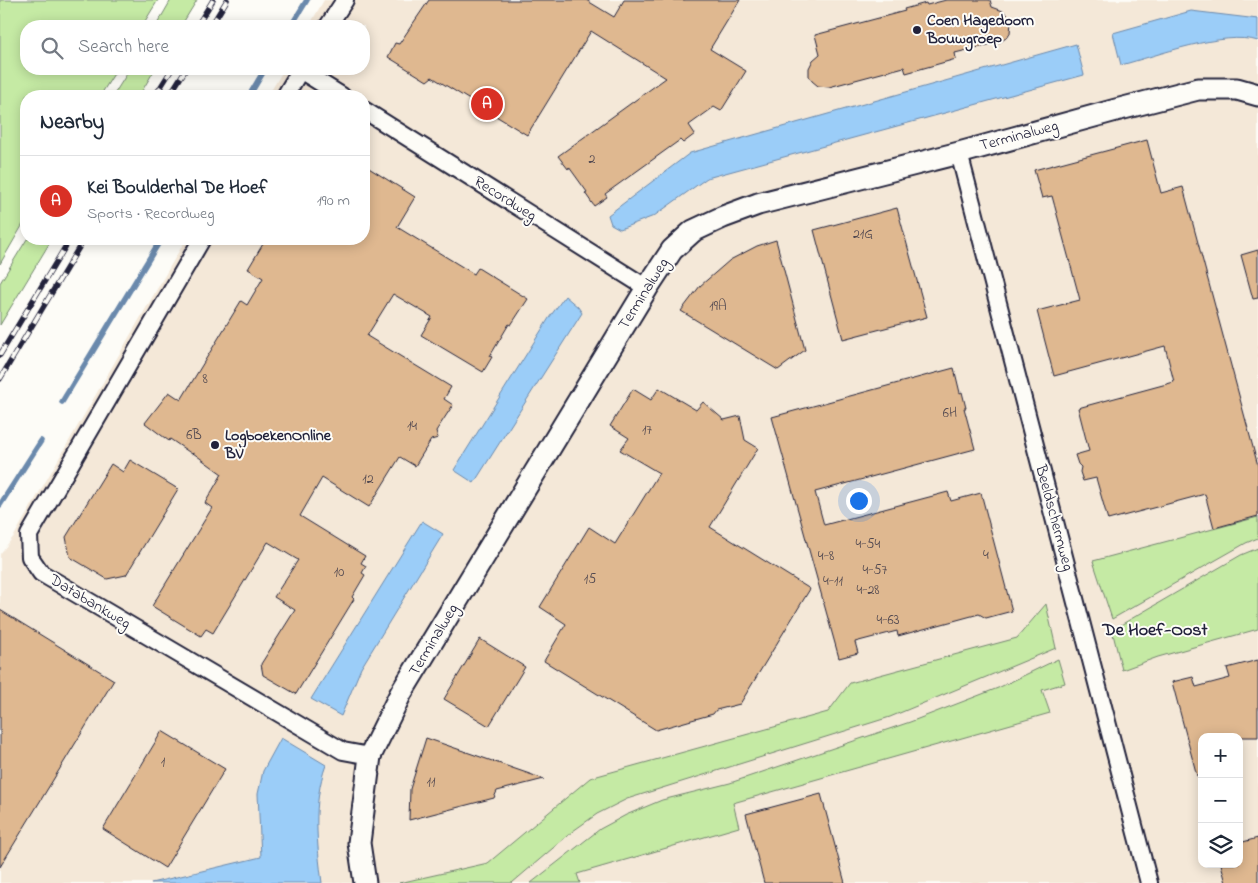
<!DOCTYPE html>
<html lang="en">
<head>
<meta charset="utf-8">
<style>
	:root { --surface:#fff; --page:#f6f6f7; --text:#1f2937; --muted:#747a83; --line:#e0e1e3; --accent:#d93025 }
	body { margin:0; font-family:"Indie Flower",sans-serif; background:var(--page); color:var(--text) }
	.controls { position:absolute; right:15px; bottom:15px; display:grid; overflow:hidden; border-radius:10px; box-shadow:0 2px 12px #0003 }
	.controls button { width:45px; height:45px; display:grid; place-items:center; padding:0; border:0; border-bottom:1px solid var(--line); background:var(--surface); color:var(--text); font:25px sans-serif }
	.you { position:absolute; left:858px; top:500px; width:18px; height:18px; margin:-12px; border:4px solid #fff; border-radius:50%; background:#1a73e8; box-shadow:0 0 0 8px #1a73e833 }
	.badge { display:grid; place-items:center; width:32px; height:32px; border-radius:50%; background:var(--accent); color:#fff; font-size:16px; font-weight:700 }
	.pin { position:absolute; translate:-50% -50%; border:2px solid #fff; box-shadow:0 1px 5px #0006 }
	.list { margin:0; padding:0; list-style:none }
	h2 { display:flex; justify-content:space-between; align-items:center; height:65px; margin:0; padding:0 20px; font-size:21px }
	h2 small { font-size:16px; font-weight:400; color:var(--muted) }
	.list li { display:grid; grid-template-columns:32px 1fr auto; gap:15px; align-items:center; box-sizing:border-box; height:90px; padding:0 20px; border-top:1px solid var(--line) }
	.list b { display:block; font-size:19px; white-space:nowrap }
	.list p { margin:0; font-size:16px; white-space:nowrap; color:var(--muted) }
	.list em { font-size:16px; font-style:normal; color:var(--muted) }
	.icon { flex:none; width:28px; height:28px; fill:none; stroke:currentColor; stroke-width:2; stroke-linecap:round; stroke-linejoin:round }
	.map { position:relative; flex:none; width:1258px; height:883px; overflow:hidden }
	.search { position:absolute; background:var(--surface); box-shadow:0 2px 12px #0003; left:20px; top:20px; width:350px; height:55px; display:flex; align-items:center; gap:12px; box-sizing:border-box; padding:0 18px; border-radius:20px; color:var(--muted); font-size:19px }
	.panel { position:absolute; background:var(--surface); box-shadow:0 2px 12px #0003; left:20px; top:90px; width:350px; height:155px; border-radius:20px }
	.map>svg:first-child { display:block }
	.built { fill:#f4e8d8; fill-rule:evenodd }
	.green { fill:#c5eaa4; stroke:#748670 }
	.water { fill:#9bcdf8; stroke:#6b89ac }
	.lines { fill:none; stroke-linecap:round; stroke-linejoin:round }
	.stream { stroke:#6b89ac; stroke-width:5.5 }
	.building { fill:#dfb890; stroke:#22223b }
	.minor-casing { stroke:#22223b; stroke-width:20 }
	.tertiary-casing { stroke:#22223b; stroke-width:25 }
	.minor { stroke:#fdfcf7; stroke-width:16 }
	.tertiary { stroke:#fdfcf7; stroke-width:21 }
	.rail-casing { stroke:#22223b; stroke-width:5.5 }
	.rail { stroke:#fdfcf7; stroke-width:4; stroke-dasharray:11; stroke-linecap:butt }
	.poi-dot { fill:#22223b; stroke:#fdfcf7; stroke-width:2 }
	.labels { text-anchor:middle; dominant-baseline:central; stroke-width:4; stroke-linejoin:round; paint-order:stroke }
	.number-label { font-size:14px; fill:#514850 }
	.poi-label { font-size:16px; font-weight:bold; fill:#22223b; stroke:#fdfcf7; text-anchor:start }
	.street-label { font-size:16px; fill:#22223b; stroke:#fdfcf7 }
	.neighbourhood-label { font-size:18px; font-weight:bold; fill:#22223b; stroke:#fdfcf7 }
</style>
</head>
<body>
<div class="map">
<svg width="1258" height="883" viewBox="0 0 1258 883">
	<rect width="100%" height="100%" fill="#fdfcf7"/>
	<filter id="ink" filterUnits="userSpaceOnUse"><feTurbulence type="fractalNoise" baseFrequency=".02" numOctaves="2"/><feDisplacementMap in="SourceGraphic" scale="10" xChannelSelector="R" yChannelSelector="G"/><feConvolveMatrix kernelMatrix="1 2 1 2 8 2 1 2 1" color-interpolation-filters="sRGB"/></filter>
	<g filter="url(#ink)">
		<path class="built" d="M324 0H1258V883H0V554L14 536 186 239H364V96H268L284 69H364V26H309ZM1202 737H1239V864H1202Z"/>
		<path class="green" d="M0 0H158L142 26H26V69H117L100 96H26V219L0 264Z
			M171 0H197L181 26H156Z
			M130 69H155L139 96H113Z
			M27 239H52L0 325V283Z
			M1258 517V538L1246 543 1112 619 1093 561Z
			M1258 548V629L1158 657 1122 670 1112 630 1241 555Z
			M1046 604 1056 648 890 717 627 799 597 814 573 831 512 883H399L488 863 590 778 828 712 850 683 1017 638Z
			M1058 659 1065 683 1042 690 1050 713 733 803 739 827 577 874 580 883H531L600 829 626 815 662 800 730 783 910 722 998 688Z"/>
		<path class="water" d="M1191 11 1258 19V41C1224 30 1156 56 1121 65L1113 33Z
			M1076 44 1084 75 707 178 654 216 620 229 611 224 608 215 690 153Z
			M565 296 578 307 582 313 474 483 454 470 549 318Z
			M422 521 443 534 361 668 341 716 311 699Z
			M281 738 326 765C312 803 317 844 322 883H151L261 857 258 794 263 771Z"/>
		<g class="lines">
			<path class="stream" d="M291 26 307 0
				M249 96 265 69
				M62 402 161 239
				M0 505 41 441"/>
		</g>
		<path class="building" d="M429 0H586L614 17 624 0H740L710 49 746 71 721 111 714 107 689 125 695 134 683 143 680 140 605 194 607 197 594 206 585 193 587 192 569 167 568 169 558 156 666 78 591 31 527 135 432 77 427 81 388 57 395 43 399 44Z
			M946 0H990L992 7 1003 11 1009 16 1011 22 1010 33 1006 38 1000 42 955 53 956 59 906 73 904 67 829 87 818 86 812 81 809 76V68L813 60 820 54 815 35 905 11 904 9 926 3 927 5Z
			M1147 140 1161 193 1183 187 1258 466V516L1214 528 1205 494 1108 520 1096 478 1083 481 1080 472 1081 467 1078 464 1075 455 1089 451 1078 408 1174 382 1165 346 1054 376 1037 311 1080 300 1052 196 1042 198 1034 170Z
			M364 165 415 197 397 227 474 274 478 268 528 299 511 325 509 324 490 356 492 357 483 372 421 335 432 317 393 294 367 336 451 387 444 399 453 405 436 431 438 438 431 440 415 466 400 457 369 507 322 478 300 516 365 556 361 563 366 566 362 573 365 575 352 597 354 599 296 694 263 675 261 664 295 610 274 597 298 560 268 542 213 633 206 629 201 636 152 606 212 508 205 503 222 474 193 453 192 454 170 439 169 441 145 423 169 392 181 400 241 301 247 305 263 278 248 269 266 239H364Z
			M897 208 927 317 843 339 814 230Z
			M776 240 805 350 778 370 681 311 700 286 730 260 757 246Z
			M1258 250V298L1253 299 1241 255Z
			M954 368 960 393 962 392 966 408H964L975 449 815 492 824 525 948 492 951 501 981 493 1012 611 986 618 979 614 898 636 897 631 855 642 858 653 839 658 772 417Z
			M659 388 696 410 703 402 724 420 740 416 745 440 758 448 710 527 810 589 740 704 716 710 713 714 656 730 544 661 566 624 540 607 589 527 615 544 659 473 620 450 629 438 610 426 633 389 651 400Z
			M130 460 178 489 126 575 107 579 70 557 66 537 111 464 123 472Z
			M0 610 114 680 0 867Z
			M480 639 525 667 489 726 444 699Z
			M1258 660V737H1202V776H1197L1172 682 1193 677 1196 687 1230 678 1227 668Z
			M162 731 225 769 165 868 103 829Z
			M426 738 544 779 497 791 494 798 409 820 410 789Z
			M821 794 845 883H764L746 814Z
			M1258 838V883H1226L1221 864H1239V843Z"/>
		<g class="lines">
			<defs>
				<path id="minor" d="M328 26 345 0
					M300 70 342 96
					M285 96 301 69
					M364 110 647 288
					M959 153 1149 883
					M202 239 29 535 30 557 41 573 343 751 370 756"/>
				<path id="tertiary" d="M365 883 359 843 370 756 401 693 647 288 672 250 693 231 723 217 758 204 959 153 1116 110 1198 89H1237L1258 95"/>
			</defs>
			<use href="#minor" class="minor-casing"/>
			<use href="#tertiary" class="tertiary-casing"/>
			<use href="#minor" class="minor"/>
			<use href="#tertiary" class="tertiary"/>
			<defs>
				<path id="rail" d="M197 26 213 0
					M211 26 227 0
					M155 96 172 69
					M169 96 186 69
					M0 355 70 239
					M0 379 84 239"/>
			</defs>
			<use href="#rail" class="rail-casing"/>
			<use href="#rail" class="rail"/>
		</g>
	</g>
	<g class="poi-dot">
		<circle cx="917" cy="30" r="5"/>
		<circle cx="215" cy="445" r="5"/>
	</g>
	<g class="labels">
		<g class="number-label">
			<text x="592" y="159">2</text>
			<text x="863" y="234">21G</text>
			<text x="718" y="306">19A</text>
			<text x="205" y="379">8</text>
			<text x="950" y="413">6H</text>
			<text x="412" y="426">14</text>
			<text x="647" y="430">17</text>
			<text x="194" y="435">6B</text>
			<text x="368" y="479">12</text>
			<text x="868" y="544">4-54</text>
			<text x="986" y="555">4</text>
			<text x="826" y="556">4-8</text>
			<text x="875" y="570">4-57</text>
			<text x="339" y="572">10</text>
			<text x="590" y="579">15</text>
			<text x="833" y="581">4-11</text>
			<text x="868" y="590">4-28</text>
			<text x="888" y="620">4-63</text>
			<text x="163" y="762">1</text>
			<text x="431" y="782">11</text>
		</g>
		<g class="poi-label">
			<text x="927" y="21">Coen Hagedoorn<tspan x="927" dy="18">Bouwgroep</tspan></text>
			<text x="225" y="436">LogboekenOnline<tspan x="225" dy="18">BV</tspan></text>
		</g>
		<g class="street-label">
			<text transform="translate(1019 136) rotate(-15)">Terminalweg</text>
			<text transform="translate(505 199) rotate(32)">Recordweg</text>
			<text transform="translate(644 294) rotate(-58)">Terminalweg</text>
			<text transform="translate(1054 518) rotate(75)">Beeldschermweg</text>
			<text transform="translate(90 602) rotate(31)">Databankweg</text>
			<text transform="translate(434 640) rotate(-59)">Terminalweg</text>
		</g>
		<g class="neighbourhood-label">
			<text x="1155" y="631">De Hoef-Oost</text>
		</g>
	</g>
</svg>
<div class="controls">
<button>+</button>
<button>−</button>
<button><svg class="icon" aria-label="layers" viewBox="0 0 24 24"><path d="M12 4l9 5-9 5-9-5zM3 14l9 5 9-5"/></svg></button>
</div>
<div class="you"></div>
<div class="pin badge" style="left:487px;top:104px">A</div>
<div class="search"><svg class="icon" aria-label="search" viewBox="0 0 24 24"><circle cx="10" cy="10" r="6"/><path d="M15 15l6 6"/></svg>Search here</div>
<section class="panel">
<h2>Nearby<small></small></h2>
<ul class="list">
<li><span class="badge">A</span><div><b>Kei Boulderhal De Hoef</b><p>Sports · Recordweg</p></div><em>190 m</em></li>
</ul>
</section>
</div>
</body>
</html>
